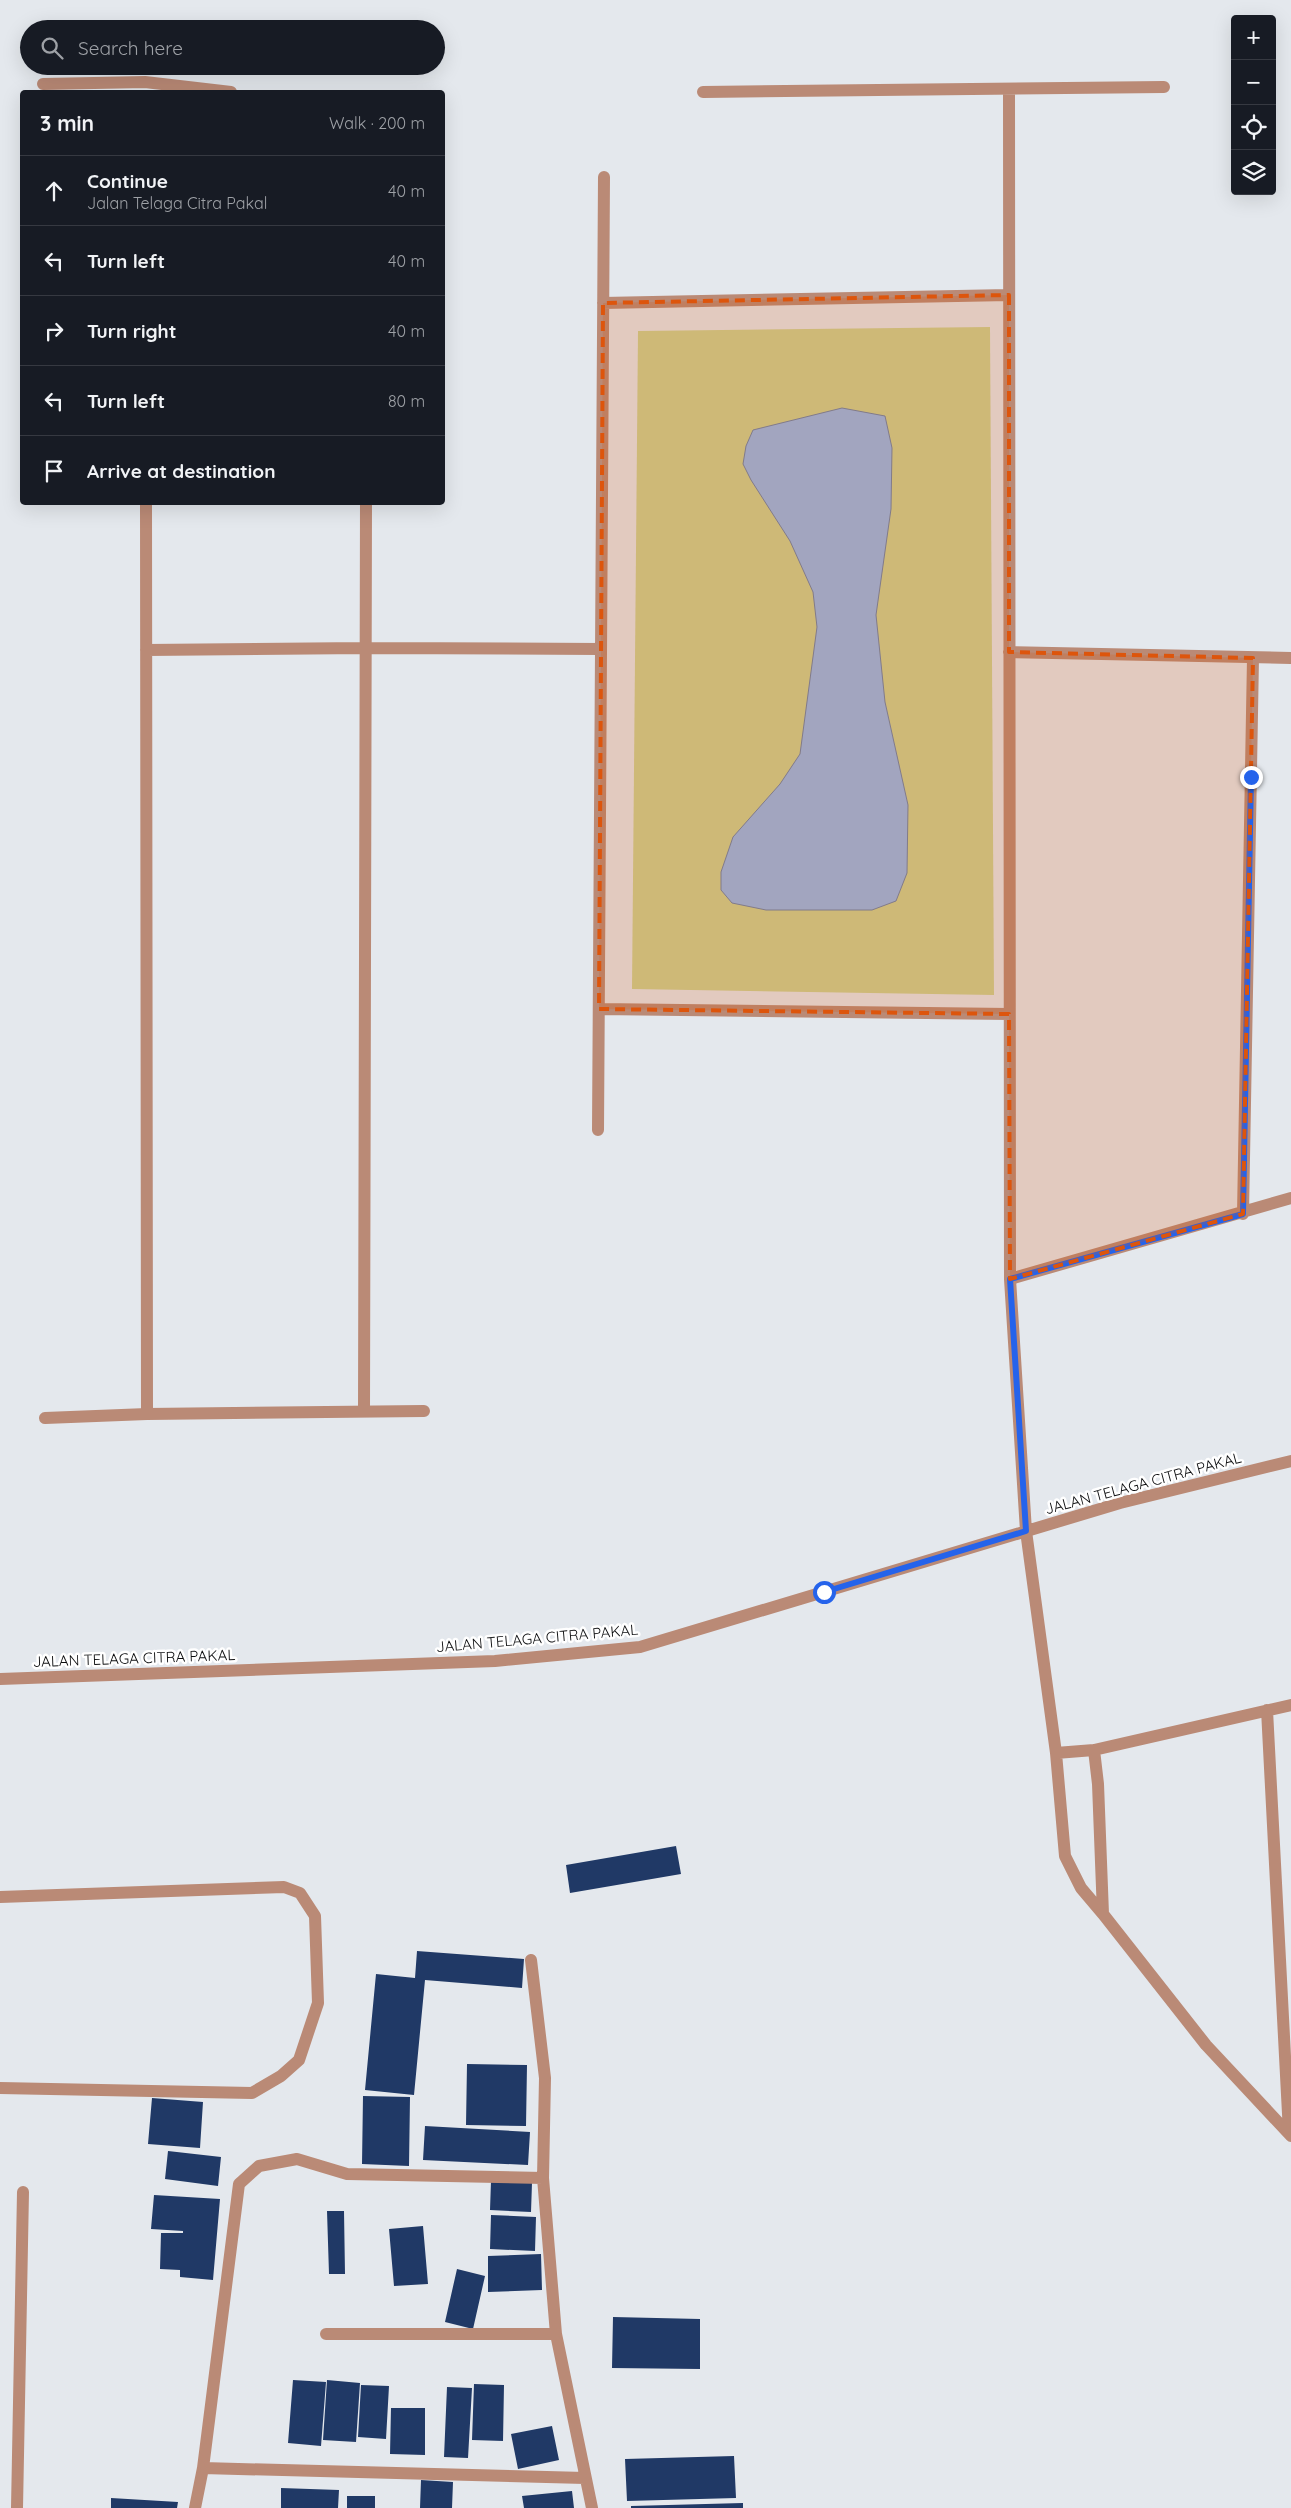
<!DOCTYPE html>
<html lang="en">
<head>
<meta charset="utf-8">
<style>
	:root { --surface:#171b24; --page:#20242c; --text:#f1f3f6; --muted:#9ea1a6; --line:#363941 }
	body { margin:0; font-family:Quicksand,sans-serif; background:var(--page); color:var(--text) }
	.controls { position:absolute; right:15px; top:15px; display:grid; overflow:hidden; border-radius:5px; box-shadow:0 5px 20px #0002 }
	.controls button { width:45px; height:45px; display:grid; place-items:center; padding:0; border:0; border-bottom:1px solid var(--line); background:var(--surface); color:var(--text); font:25px sans-serif }
	.stop { position:absolute; width:15px; height:15px; margin:-11px; border:4px solid #2563eb; border-radius:50%; background:#fff }
	.stop.end { background:#2563eb; border-color:#fff; box-shadow:0 1px 5px #0008 }
	.list { margin:0; padding:0; list-style:none }
	h2 { display:flex; justify-content:space-between; align-items:center; height:65px; margin:0; padding:0 20px; font-size:21px }
	h2 small { font-size:16px; font-weight:400; color:var(--muted) }
	.list li { display:grid; grid-template-columns:32px 1fr auto; gap:15px; align-items:center; box-sizing:border-box; height:70px; padding:0 20px; border-top:1px solid var(--line) }
	.list b { display:block; font-size:19px; white-space:nowrap }
	.list p { margin:0; font-size:16px; white-space:nowrap; color:var(--muted) }
	.list em { font-size:16px; font-style:normal; color:var(--muted) }
	.icon { flex:none; width:28px; height:28px; fill:none; stroke:currentColor; stroke-width:2; stroke-linecap:round; stroke-linejoin:round }
	.map { position:relative; flex:none; width:1291px; height:2508px; overflow:hidden }
	.search { position:absolute; background:var(--surface); box-shadow:0 5px 20px #0002; left:20px; top:20px; width:425px; height:55px; display:flex; align-items:center; gap:12px; box-sizing:border-box; padding:0 18px; border-radius:28px; color:var(--muted); font-size:19px }
	.panel { position:absolute; background:var(--surface); box-shadow:0 5px 20px #0002; left:20px; top:90px; width:425px; height:415px; border-radius:5px }
	.map>svg:first-child { display:block }
	.green { fill:#cbd293 }
	.water { fill:#94b9ed; stroke:#6b85aa }
	.building { fill:#203966 }
	.lines { fill:none; stroke-linecap:round; stroke-linejoin:round }
	.street { stroke:#ba8a76; stroke-width:12 }
	.route { stroke:#2563eb; stroke-width:6 }
	.marked { fill:#dd550c; fill-opacity:0.2; stroke:#dd550c; stroke-width:4; stroke-dasharray:10 6; stroke-linejoin:round }
	.labels { text-anchor:middle; dominant-baseline:central; stroke-width:5; stroke-linejoin:round; paint-order:stroke }
	.street-label { font-size:15px; fill:#0c0d0f; stroke:#fff }
</style>
</head>
<body>
<div class="map">
<svg width="1291" height="2508" viewBox="0 0 1291 2508">
	<rect width="100%" height="100%" fill="#e4e8ed"/>
	<path class="green" d="M990 327 994 995 632 989 638 331Z"/>
	<path class="water" d="M842 408 885 416 892 448 891 509 876 615 885 702 908 805 907 873 896 901 872 910H766L732 903 721 890V872L733 837 780 784 800 754 817 627 813 592 790 541 751 480 743 464 746 446 753 430Z"/>
	<path class="building" d="M676 1846 681 1874 570 1893 566 1865Z
		M417 1951 524 1959 522 1988 425 1980 414 2095 365 2090 376 1974 415 1978Z
		M467 2064 527 2065 526 2126 466 2125Z
		M363 2096 410 2097 409 2166 362 2164Z
		M152 2098 203 2102 200 2148 148 2144Z
		M425 2126 530 2132 528 2165 423 2160Z
		M168 2151 221 2157 218 2186 165 2179Z
		M491 2181 532 2183 531 2212 490 2210Z
		M154 2195 220 2199 213 2280 180 2277V2270L160 2269 161 2233H183V2231L151 2229Z
		M327 2211H344L345 2274H329Z
		M491 2215 536 2217 535 2251 490 2249Z
		M423 2226 428 2284 394 2286 389 2229Z
		M541 2254 542 2290 488 2292V2256Z
		M457 2269 485 2276 473 2329 445 2322Z
		M613 2317 700 2319V2369L612 2368Z
		M293 2380 326 2382 321 2446 288 2443Z
		M327 2380 360 2383 356 2442 323 2440Z
		M474 2384 504 2385 503 2441 472 2440Z
		M361 2385 389 2386 386 2439 358 2437Z
		M447 2387 472 2388 468 2458 444 2457Z
		M391 2408H425V2455L390 2454Z
		M552 2426 559 2460 518 2469 511 2434Z
		M734 2456 736 2498 627 2501 625 2459Z
		M421 2480 453 2482 452 2508H420Z
		M281 2488 339 2490 338 2508H281Z
		M572 2491 574 2508H524L522 2496Z
		M347 2496H375V2508H347Z
		M111 2498 178 2502 177 2508H111Z
		M743 2503V2508H631V2506Z"/>
	<g class="lines">
		<path class="street" d="M43 84 145 82 231 92
			M1009 89 1010 1279 1026 1531 1056 1753 1065 1856 1081 1888 1103 1914
			M703 92 1164 87
			M603 303 1009 295
			M146 502 147 1414
			M146 650 365 648 601 649
			M1009 652 1291 658
			M599 1009 1009 1014
			M598 1130 604 177
			M1243 1214 1253 658
			M1010 1279 1291 1198
			M364 1411 366 502
			M45 1418 147 1414 424 1411
			M0 1679 495 1661 640 1647 1120 1503 1291 1461
			M1267 1710 1289 2133
			M1094 1750 1098 1784 1103 1914 1206 2045 1291 2136
			M1056 1753 1094 1750 1291 1705
			M0 1897 284 1887 300 1893 315 1916 318 2003 299 2060 281 2076 252 2093 0 2088
			M531 1960 545 2078 543 2178 556 2334 592 2508
			M543 2178 347 2174 297 2159 259 2166 239 2184 203 2468 585 2478
			M326 2334H556
			M17 2508 23 2192
			M195 2508 203 2468"/>
	</g>
	<g class="lines">
		<path class="route" d="M824 1592 1026 1531 1010 1279 1243 1214 1251 777"/>
	</g>
	<path class="marked" d="M1009 295V652L1253 658 1243 1214 1010 1279 1009 1014 599 1009 603 303Z"/>
	<g class="labels">
		<g class="street-label">
			<text transform="translate(1143 1483) rotate(-15)">JALAN TELAGA CITRA PAKAL</text>
			<text transform="translate(537 1638) rotate(-5)">JALAN TELAGA CITRA PAKAL</text>
			<text transform="translate(134 1658) rotate(-2)">JALAN TELAGA CITRA PAKAL</text>
		</g>
	</g>
</svg>
<div class="controls">
<button>+</button>
<button>−</button>
<button><svg class="icon" aria-label="locate" viewBox="0 0 24 24"><circle cx="12" cy="12" r="6"/><path d="M12 2v4M12 18v4M2 12h4M18 12h4"/></svg></button>
<button><svg class="icon" aria-label="layers" viewBox="0 0 24 24"><path d="M12 4l9 5-9 5-9-5zM3 14l9 5 9-5"/></svg></button>
</div>
<div class="stop" style="left:824px;top:1592px"></div>
<div class="stop end" style="left:1251px;top:777px"></div>
<div class="search"><svg class="icon" aria-label="search" viewBox="0 0 24 24"><circle cx="10" cy="10" r="6"/><path d="M15 15l6 6"/></svg>Search here</div>
<section class="panel">
<h2>3 min<small>Walk · 200 m</small></h2>
<ul class="list">
<li><svg class="icon" aria-label="ahead" viewBox="0 0 24 24"><path d="M12 20V5M6 11l6-6 6 6"/></svg><div><b>Continue</b><p>Jalan Telaga Citra Pakal</p></div><em>40 m</em></li>
<li><svg class="icon" aria-label="left" viewBox="0 0 24 24"><path d="M17 20v-9H6M10 6l-5 5 5 5"/></svg><div><b>Turn left</b></div><em>40 m</em></li>
<li><svg class="icon" aria-label="right" viewBox="0 0 24 24"><path d="M7 20v-9h11M14 6l5 5-5 5"/></svg><div><b>Turn right</b></div><em>40 m</em></li>
<li><svg class="icon" aria-label="left" viewBox="0 0 24 24"><path d="M17 20v-9H6M10 6l-5 5 5 5"/></svg><div><b>Turn left</b></div><em>80 m</em></li>
<li><svg class="icon" aria-label="arrive" viewBox="0 0 24 24"><path d="M6 21V4h12l-3 4 3 4H6"/></svg><div><b>Arrive at destination</b></div></li>
</ul>
</section>
</div>
</body>
</html>
